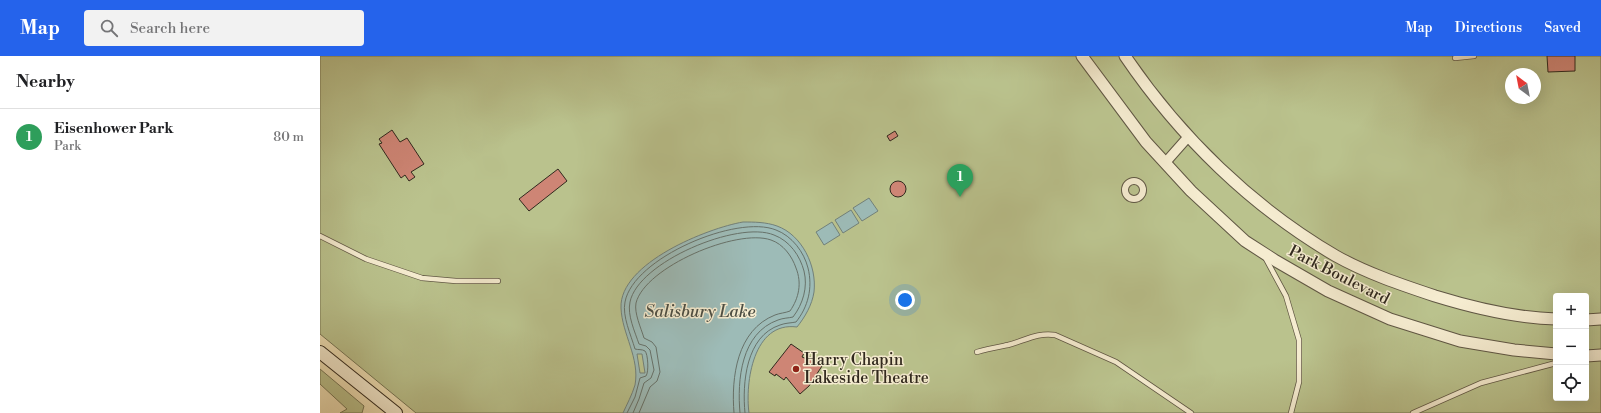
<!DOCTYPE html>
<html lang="en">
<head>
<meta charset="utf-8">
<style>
	:root { --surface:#fff; --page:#f2f2f2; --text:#202124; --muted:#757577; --line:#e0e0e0; --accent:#2563eb }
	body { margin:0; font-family:"Libre Bodoni",serif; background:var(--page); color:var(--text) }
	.controls { position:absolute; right:12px; bottom:12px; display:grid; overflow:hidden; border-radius:4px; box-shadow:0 4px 16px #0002 }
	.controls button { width:36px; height:36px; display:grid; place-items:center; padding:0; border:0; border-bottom:1px solid var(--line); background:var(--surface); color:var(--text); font:20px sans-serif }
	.compass { position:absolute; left:1185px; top:12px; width:36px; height:36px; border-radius:50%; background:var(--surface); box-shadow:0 4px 16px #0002; rotate:328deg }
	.you { position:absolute; left:585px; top:244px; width:14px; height:14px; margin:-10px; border:3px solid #fff; border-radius:50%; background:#1a73e8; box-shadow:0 0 0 6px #1a73e833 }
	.badge { display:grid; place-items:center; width:26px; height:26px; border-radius:50%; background:var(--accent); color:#fff; font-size:13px; font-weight:700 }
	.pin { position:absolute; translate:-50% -33px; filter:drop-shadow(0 1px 2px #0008) }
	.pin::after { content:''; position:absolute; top:21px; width:14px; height:12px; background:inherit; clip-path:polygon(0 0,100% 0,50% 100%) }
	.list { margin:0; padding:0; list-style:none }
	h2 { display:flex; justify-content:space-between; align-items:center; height:52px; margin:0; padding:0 16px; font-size:17px }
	h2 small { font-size:13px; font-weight:400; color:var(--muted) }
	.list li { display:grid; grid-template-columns:26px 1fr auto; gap:12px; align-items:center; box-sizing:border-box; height:56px; padding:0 16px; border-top:1px solid var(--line) }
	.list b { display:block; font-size:15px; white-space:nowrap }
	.list p { margin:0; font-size:13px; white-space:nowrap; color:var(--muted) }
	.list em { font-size:13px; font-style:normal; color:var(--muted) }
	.icon { flex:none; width:22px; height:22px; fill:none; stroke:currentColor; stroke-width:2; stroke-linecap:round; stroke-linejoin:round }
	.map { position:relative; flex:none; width:1281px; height:357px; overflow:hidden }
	header { display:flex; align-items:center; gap:24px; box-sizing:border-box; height:56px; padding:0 20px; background:var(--accent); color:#fff }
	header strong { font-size:19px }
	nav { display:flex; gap:22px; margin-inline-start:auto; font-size:14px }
	.search { width:280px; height:36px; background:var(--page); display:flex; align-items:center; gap:10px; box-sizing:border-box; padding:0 14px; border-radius:4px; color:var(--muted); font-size:15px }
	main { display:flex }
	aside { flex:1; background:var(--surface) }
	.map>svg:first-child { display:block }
	.green { fill:#bac28d; stroke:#767656; fill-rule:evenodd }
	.water { fill:#9dbbb7; stroke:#72817a; fill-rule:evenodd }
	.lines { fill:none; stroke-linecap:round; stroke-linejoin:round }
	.shore { stroke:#67726a; stroke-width:1 }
	.building { fill:#ce8575; stroke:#31291e }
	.service-casing { stroke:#605744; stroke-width:6 }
	.pedestrian-casing { stroke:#605744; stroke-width:8 }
	.minor-casing { stroke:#605744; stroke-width:11 }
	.tertiary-casing { stroke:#605744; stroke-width:13 }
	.secondary-casing { stroke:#31291e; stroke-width:14 }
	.service { stroke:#f5ecd0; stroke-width:4.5 }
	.pedestrian { stroke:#f5ecd0; stroke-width:6 }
	.minor { stroke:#f5ecd0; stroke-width:9 }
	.tertiary { stroke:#f5ecd0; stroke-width:11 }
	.secondary { stroke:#f5ecd0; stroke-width:12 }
	.poi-dot { fill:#8f2418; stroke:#f5ecd0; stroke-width:1.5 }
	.labels { text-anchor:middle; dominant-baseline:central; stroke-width:3; stroke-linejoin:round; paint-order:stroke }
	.street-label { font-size:16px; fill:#31291e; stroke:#f5ecd0 }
	.poi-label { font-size:16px; fill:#31291e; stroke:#f5ecd0; text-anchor:start }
	.water-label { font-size:17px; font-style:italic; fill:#4c4e44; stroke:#f5ecd0 }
</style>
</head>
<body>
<header>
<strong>Map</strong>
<div class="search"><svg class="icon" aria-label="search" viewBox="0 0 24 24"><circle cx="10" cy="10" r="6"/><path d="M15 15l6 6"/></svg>Search here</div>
<nav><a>Map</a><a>Directions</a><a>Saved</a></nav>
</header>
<main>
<aside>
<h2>Nearby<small></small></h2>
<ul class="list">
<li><span class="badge" style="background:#2e9e5b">1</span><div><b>Eisenhower Park</b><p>Park</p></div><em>80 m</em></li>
</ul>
</aside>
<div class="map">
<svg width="1281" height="357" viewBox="0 0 1281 357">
	<rect width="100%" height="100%" fill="#efe1b6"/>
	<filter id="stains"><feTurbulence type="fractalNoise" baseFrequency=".005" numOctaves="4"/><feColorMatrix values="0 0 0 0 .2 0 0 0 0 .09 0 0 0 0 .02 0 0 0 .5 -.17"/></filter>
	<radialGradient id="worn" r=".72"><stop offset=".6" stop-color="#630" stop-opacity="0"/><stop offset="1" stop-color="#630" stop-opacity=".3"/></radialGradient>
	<path class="green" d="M0 0H1281V357H96L0 278ZM1191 18H1215V42H1191ZM1236 240H1266V342H1236Z
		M0 313 44 350 42 357H20L27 353 0 328Z"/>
	<path class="water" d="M549 142 558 155 542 165 533 152Z
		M531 154 539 167 523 177 515 164Z
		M423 166C434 166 446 166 457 170 482 179 497 210 494 236 492 249 485 261 477 271 433 265 425 327 429 357H303C307 348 312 339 315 329 320 302 302 278 301 252 299 207 388 172 423 166ZM317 298H322L325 317H320Z
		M512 166 520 179 504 189 496 176Z"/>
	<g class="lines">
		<path class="shore" d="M307 357 315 341 320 322 326 320C329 316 328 298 325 295 322 293 318 294 315 293 311 279 302 260 305 246 313 202 417 158 456 174 472 180 484 196 488 212 493 232 488 251 476 266 471 267 465 267 460 269 426 280 422 327 425 357
			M313 357 319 343 324 327 331 322 334 314 330 294 326 290 319 288C315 276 307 259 310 246 318 206 418 164 454 179 470 185 480 200 484 215 488 231 483 248 473 261 469 262 463 262 458 264 421 277 417 324 420 357
			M319 357 330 331 337 325 340 316 336 291 332 286 324 282C321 272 314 257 316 247 325 211 417 172 451 184 463 188 472 200 476 212 482 227 479 242 470 255 465 257 460 257 455 259 417 274 411 321 414 357"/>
	</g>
	<path class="building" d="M1227 0H1255V15L1228 16Z
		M72 74 80 86 87 82 104 108 91 116 95 121 89 125 85 119 81 122 59 88 62 87 59 83Z
		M575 75 578 80 570 85 567 80Z
		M238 113 247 125 209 155 199 143Z
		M570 133a8 8 0 1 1 16 0a8 8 0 1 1-16 0Z
		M471 288 484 297 482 301 487 303 489 300 502 310 489 330 480 338 466 321 464 324 456 318 455 320 449 316Z"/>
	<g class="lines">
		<defs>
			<path id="service" d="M1135 2 1154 0
				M0 180 46 203 102 222 136 225H178
				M946 203 966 240 979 284V326L971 357
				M657 296C667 293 678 291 688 289 704 285 718 276 735 279L796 306 871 357
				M1093 357 1161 327 1236 307"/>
			<path id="pedestrian" d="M805 134a9 9 0 1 1 18 0a9 9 0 1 1-18 0Z"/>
			<path id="minor" d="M845 107 868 81"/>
			<path id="tertiary" d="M762 0 826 86 871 135 925 185 956 205 1008 235 1070 263 1140 285 1194 294 1236 298
				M805 0C860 81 932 151 1016 200 1046 217 1082 229 1115 240 1154 252 1195 262 1236 263
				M1266 264 1281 263
				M1266 300 1281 299"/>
			<path id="secondary" d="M0 296 76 357"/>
		</defs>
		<use href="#service" class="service-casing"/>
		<use href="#pedestrian" class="pedestrian-casing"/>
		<use href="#minor" class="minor-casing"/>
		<use href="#tertiary" class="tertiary-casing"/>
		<use href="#secondary" class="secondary-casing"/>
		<use href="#service" class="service"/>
		<use href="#pedestrian" class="pedestrian"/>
		<use href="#minor" class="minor"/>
		<use href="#tertiary" class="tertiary"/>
		<use href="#secondary" class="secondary"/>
	</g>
	<circle class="poi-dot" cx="476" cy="313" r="4"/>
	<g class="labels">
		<g class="street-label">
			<text transform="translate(1019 219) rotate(27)">Park Boulevard</text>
		</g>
		<g class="poi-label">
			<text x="484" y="304">Harry Chapin<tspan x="484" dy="18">Lakeside Theatre</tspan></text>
		</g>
		<g class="water-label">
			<text x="380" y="256">Salisbury Lake</text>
		</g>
	</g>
	<rect width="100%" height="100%" filter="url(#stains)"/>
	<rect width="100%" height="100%" fill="url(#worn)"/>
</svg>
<div class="controls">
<button>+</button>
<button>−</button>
<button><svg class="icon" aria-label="locate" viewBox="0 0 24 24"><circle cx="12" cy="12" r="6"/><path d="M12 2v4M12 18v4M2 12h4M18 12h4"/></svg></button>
</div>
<svg class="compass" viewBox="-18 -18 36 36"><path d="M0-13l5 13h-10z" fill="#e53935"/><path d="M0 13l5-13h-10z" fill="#757577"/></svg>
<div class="you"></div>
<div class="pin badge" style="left:640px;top:141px;background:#2e9e5b">1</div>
</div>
</main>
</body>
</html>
